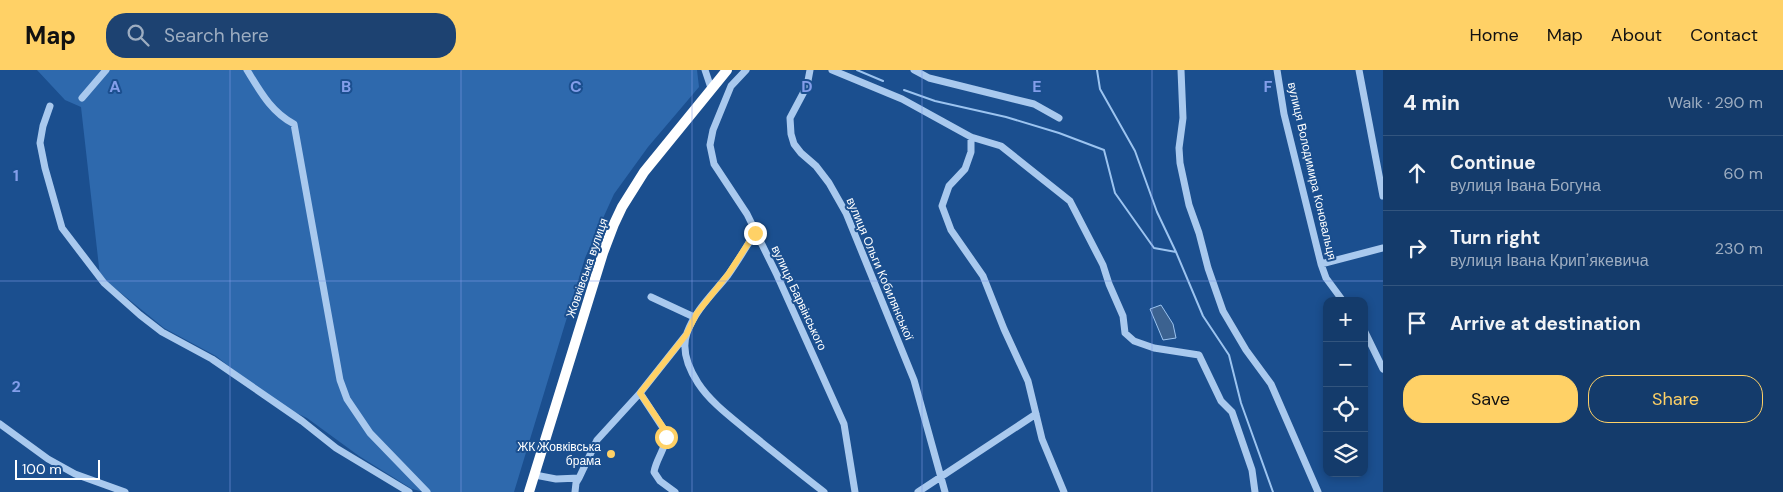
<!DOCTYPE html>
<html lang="en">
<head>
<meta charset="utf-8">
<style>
	:root { --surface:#143b6b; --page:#1d4271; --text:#f1f3f6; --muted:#9dadc1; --line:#33557e; --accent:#ffd166 }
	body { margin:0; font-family:"DM Sans",sans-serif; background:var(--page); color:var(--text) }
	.controls { position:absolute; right:15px; bottom:15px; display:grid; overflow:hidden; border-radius:10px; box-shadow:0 2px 8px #0003 }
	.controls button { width:45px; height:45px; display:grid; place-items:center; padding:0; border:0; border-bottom:1px solid var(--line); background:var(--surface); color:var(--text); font:25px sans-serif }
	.scale { position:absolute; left:15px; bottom:12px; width:85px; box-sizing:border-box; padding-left:5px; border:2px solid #fff; border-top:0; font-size:14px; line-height:18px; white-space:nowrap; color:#fff; -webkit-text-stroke:4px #1b4f8f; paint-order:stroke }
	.stop { position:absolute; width:15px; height:15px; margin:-11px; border:4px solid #ffd166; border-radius:50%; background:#fff }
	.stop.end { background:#ffd166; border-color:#fff; box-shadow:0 1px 5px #0008 }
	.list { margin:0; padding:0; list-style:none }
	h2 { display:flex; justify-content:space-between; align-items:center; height:65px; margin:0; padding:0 20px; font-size:21px }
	h2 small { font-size:16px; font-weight:400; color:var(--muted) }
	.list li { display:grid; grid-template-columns:32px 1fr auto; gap:15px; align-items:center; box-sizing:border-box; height:75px; padding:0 20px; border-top:1px solid var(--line) }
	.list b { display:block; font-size:19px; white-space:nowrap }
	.list p { margin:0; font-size:16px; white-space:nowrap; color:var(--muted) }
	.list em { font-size:16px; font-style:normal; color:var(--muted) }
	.actions { display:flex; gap:10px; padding:15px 20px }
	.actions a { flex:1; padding:11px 0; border:1px solid var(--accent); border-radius:20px; text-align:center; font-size:18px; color:var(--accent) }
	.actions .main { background:var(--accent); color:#111 }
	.icon { flex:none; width:28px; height:28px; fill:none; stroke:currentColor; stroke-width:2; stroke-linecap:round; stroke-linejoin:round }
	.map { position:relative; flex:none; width:1383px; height:422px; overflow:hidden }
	header { display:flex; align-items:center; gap:30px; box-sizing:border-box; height:70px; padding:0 25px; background:var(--accent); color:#111 }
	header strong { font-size:24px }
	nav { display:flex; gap:28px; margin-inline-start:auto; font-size:18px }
	.search { width:350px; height:45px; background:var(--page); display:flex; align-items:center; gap:12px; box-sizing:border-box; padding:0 18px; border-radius:20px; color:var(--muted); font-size:19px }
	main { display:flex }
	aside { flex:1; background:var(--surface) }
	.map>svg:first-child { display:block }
	.green { fill:#2e69ad }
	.water { fill:#3c6290; stroke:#9cc4f0 }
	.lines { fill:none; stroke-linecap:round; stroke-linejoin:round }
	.stream { stroke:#9cc4f0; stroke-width:2 }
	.minor { stroke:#a9c9ee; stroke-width:7 }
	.highway { stroke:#fff; stroke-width:10 }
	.route { stroke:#ffd166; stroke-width:6 }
	.grid { fill:none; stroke:#839eea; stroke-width:1; stroke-opacity:0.55 }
	.poi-dot { fill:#ffd166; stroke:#1b4f8f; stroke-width:2 }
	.labels { text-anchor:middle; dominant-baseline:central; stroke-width:4; stroke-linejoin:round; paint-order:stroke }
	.street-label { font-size:12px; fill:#fff; stroke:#1b4f8f }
	.poi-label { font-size:12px; fill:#fff; stroke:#1b4f8f; text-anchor:end }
	.grid-label { font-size:16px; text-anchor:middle; font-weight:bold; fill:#839eea; stroke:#1b4f8f; stroke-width:4; stroke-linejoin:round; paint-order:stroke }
</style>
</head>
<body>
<header>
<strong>Map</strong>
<div class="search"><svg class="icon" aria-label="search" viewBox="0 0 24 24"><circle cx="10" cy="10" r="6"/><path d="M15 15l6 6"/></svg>Search here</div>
<nav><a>Home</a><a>Map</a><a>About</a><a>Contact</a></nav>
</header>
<main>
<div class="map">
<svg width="1383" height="422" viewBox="0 0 1383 422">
	<rect width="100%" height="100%" fill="#1b4f8f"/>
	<path class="green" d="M37 0H697L699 17 648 77 614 124 585 188 514 422H424L412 419 359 386 307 348 277 334 216 286 164 258 100 206 81 37 65 30Z"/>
	<path class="water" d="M1161 235 1173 254 1176 268 1163 270 1150 239Z"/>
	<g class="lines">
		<path class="stream" d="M857 0 883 11
			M1097 0 1100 19 1135 81 1157 142 1176 182
			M904 20 935 31 1006 47 1059 63 1104 80 1115 123 1154 178 1176 182 1203 246 1229 285 1241 333 1273 422"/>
		<path class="minor" d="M247 0C260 21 271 42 294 54L340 310 347 329 370 363 427 422
			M705 0 711 18
			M746 0 731 16 713 60 710 75 714 94 747 144 777 205 844 354 855 422
			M810 0 807 16 790 48 791 64 794 74 801 83 816 96 829 113 846 143 914 310 945 422
			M832 0 902 29 971 67 1001 76 1070 131 1103 195 1109 214 1123 246 1125 263 1134 271 1154 278 1199 285 1221 331 1232 342 1252 400 1255 422
			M914 0 929 8 1034 34 1059 48
			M1181 0 1183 48 1179 78 1180 93 1189 135 1199 163 1208 198 1223 241 1246 280 1271 314 1318 422
			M1277 0 1284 44 1321 194 1326 208 1343 231
			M1359 0 1383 126
			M82 28 106 0
			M50 36 43 56 40 73 45 98 62 158 104 213 140 245 162 262 212 289 302 351 336 378 409 422
			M971 67V82L965 99 949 116 942 136 951 160 983 206 1004 259 1028 311 1042 369 1064 422
			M755 163C746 177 738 191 728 205 714 223 695 240 687 263 681 280 689 299 698 313 711 333 732 348 750 363 775 383 799 403 824 422
			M1321 194 1383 178
			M651 227 694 247
			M1364 260 1383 299
			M640 323 665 361C669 375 656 388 654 402L660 411 675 422
			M0 354 48 389 75 404 125 422
			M535 405 556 409 579 408 597 370 640 323 686 265
			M575 422 576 413 579 408
			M918 422 1036 344"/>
		<path class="highway" d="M529 422 603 183 614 154 622 137 644 102 727 0"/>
	</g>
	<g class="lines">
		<path class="route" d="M666 367 665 360 640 323 686 265 697 243 729 203 755 163"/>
	</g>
	<path class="grid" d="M230 0V422M461 0V422M692 0V422M922 0V422M1152 0V422M0 211H1383"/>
	<circle class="poi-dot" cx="611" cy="384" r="5"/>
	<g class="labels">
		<g class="street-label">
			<text transform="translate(1312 101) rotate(77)">вулиця Володимира Коновальця</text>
			<text transform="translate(587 198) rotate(-71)">Жовківська вулиця</text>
			<text transform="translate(880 199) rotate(67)">вулиця Ольги Кобилянської</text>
			<text transform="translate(799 228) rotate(65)">вулиця Барвінського</text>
		</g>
		<g class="poi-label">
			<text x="601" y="377">ЖК Жовківська<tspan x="601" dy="14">брама</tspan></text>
		</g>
	</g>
	<g class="grid-label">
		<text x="115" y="22">A</text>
		<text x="346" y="22">B</text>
		<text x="576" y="22">C</text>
		<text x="807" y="22">D</text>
		<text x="1037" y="22">E</text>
		<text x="1268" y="22">F</text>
		<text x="16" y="111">1</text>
		<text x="16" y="322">2</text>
	</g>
</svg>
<div class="controls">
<button>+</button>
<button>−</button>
<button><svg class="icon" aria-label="locate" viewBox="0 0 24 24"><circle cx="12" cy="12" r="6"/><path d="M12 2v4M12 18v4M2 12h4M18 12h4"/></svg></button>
<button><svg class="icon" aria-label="layers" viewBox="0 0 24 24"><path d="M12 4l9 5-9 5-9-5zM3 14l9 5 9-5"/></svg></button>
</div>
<div class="scale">100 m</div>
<div class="stop" style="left:666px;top:367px"></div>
<div class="stop end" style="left:755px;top:163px"></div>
</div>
<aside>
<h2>4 min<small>Walk · 290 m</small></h2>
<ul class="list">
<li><svg class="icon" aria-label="ahead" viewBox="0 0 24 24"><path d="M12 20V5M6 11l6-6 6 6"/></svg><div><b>Continue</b><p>вулиця Івана Богуна</p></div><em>60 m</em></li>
<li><svg class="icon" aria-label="right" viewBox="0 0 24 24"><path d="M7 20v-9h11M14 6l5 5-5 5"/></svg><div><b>Turn right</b><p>вулиця Івана Крипʼякевича</p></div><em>230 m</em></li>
<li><svg class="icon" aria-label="arrive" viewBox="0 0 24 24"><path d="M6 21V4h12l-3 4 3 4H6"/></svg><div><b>Arrive at destination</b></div></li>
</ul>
<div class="actions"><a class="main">Save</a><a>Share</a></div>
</aside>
</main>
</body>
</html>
